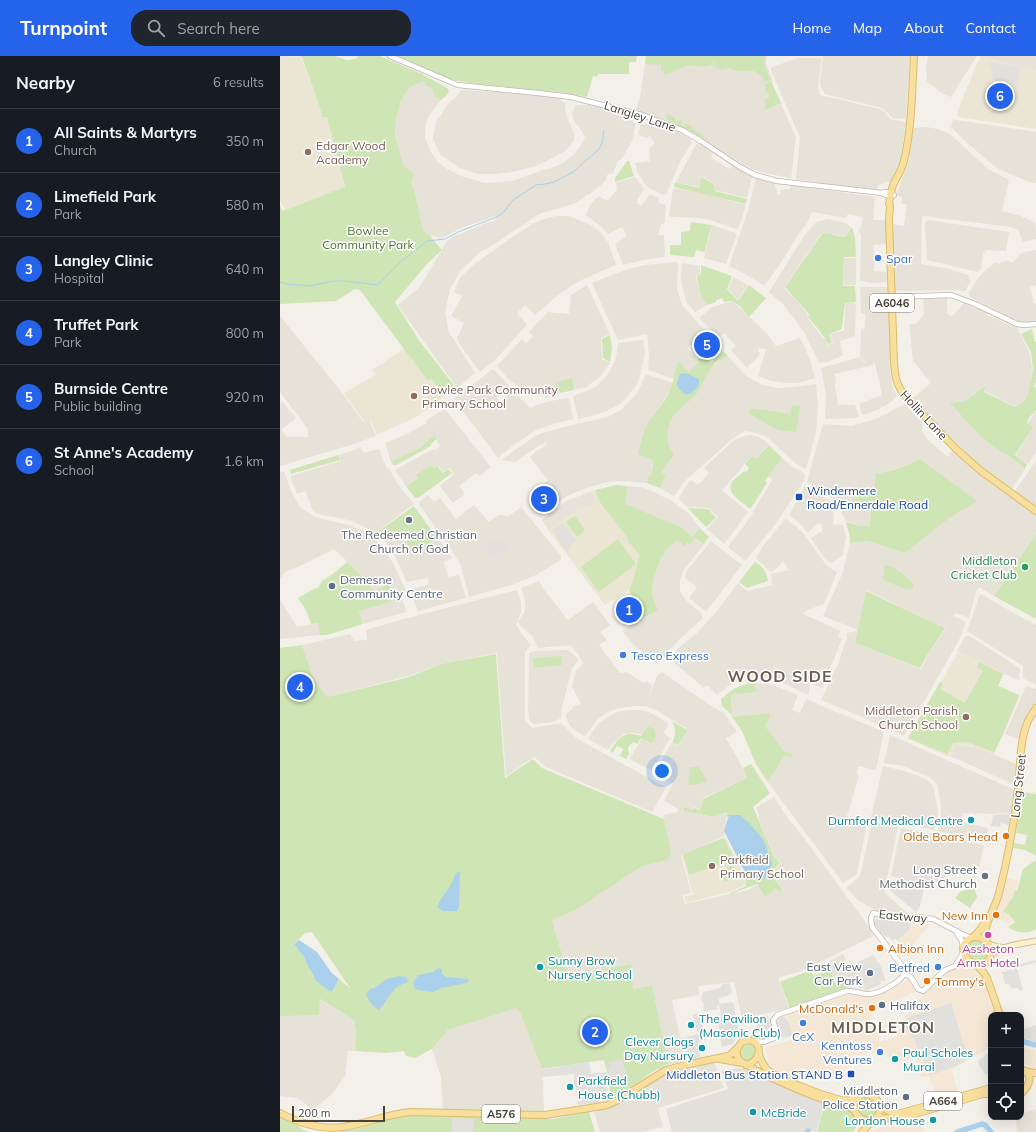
<!DOCTYPE html>
<html lang="en">
<head>
<meta charset="utf-8">
<style>
	:root { --surface:#171b24; --page:#20242c; --text:#f1f3f6; --muted:#9ea1a6; --line:#363941; --accent:#2563eb }
	body { margin:0; font-family:Mulish,sans-serif; background:var(--page); color:var(--text) }
	.controls { position:absolute; right:12px; bottom:12px; display:grid; overflow:hidden; border-radius:8px; box-shadow:0 4px 16px #0002 }
	.controls button { width:36px; height:36px; display:grid; place-items:center; padding:0; border:0; border-bottom:1px solid var(--line); background:var(--surface); color:var(--text); font:20px sans-serif }
	.scale { position:absolute; left:12px; bottom:10px; width:93px; box-sizing:border-box; padding-left:4px; border:2px solid #474138; border-top:0; font-size:11px; line-height:14px; white-space:nowrap; color:#474138; -webkit-text-stroke:3px #fff; paint-order:stroke }
	.you { position:absolute; left:382px; top:715px; width:14px; height:14px; margin:-10px; border:3px solid #fff; border-radius:50%; background:#1a73e8; box-shadow:0 0 0 6px #1a73e833 }
	.badge { display:grid; place-items:center; width:26px; height:26px; border-radius:50%; background:var(--accent); color:#fff; font-size:13px; font-weight:700 }
	.pin { position:absolute; translate:-50% -50%; border:2px solid #fff; box-shadow:0 1px 4px #0006 }
	.list { margin:0; padding:0; list-style:none }
	h2 { display:flex; justify-content:space-between; align-items:center; height:52px; margin:0; padding:0 16px; font-size:17px }
	h2 small { font-size:13px; font-weight:400; color:var(--muted) }
	.list li { display:grid; grid-template-columns:26px 1fr auto; gap:12px; align-items:center; box-sizing:border-box; height:64px; padding:0 16px; border-top:1px solid var(--line) }
	.list b { display:block; font-size:15px; white-space:nowrap }
	.list p { margin:0; font-size:13px; white-space:nowrap; color:var(--muted) }
	.list em { font-size:13px; font-style:normal; color:var(--muted) }
	.icon { flex:none; width:22px; height:22px; fill:none; stroke:currentColor; stroke-width:2; stroke-linecap:round; stroke-linejoin:round }
	.map { position:relative; flex:none; width:756px; height:1076px; overflow:hidden }
	header { display:flex; align-items:center; gap:24px; box-sizing:border-box; height:56px; padding:0 20px; background:var(--accent); color:#fff }
	header strong { font-size:19px }
	nav { display:flex; gap:22px; margin-inline-start:auto; font-size:14px }
	.search { width:280px; height:36px; background:var(--page); display:flex; align-items:center; gap:10px; box-sizing:border-box; padding:0 14px; border-radius:16px; color:var(--muted); font-size:15px }
	main { display:flex }
	aside { flex:1; background:var(--surface) }
	.map>svg:first-child { display:block }
	.residential { fill:#e7e2d8 }
	.commercial { fill:#f4e7d6 }
	.industrial { fill:#e3dfda }
	.education { fill:#ebe5d4 }
	.green { fill:#cfe5b5; fill-rule:evenodd }
	.parking { fill:#e2e0dd }
	.water { fill:#aad0ec }
	.lines { fill:none; stroke-linecap:round; stroke-linejoin:round }
	.stream { stroke:#aad0ec; stroke-width:1 }
	.river { stroke:#aad0ec; stroke-width:5.5 }
	.tertiary-casing { stroke:#beb8ac; stroke-width:6 }
	.secondary-casing { stroke:#d0c39b; stroke-width:7 }
	.primary-casing { stroke:#dcbc6e; stroke-width:8 }
	.tertiary { stroke:#fff; stroke-width:4.5 }
	.secondary { stroke:#fbf0cb; stroke-width:5 }
	.primary { stroke:#f8df9e; stroke-width:6 }
	.education-dot { fill:#8d6e63; stroke:#fff; stroke-width:1.5 }
	.shop-dot { fill:#3f7fe0; stroke:#fff; stroke-width:1.5 }
	.transit-dot { fill:#1a4fb4; stroke:#fff; stroke-width:1.5 }
	.worship-dot { fill:#6b7280; stroke:#fff; stroke-width:1.5 }
	.leisure-dot { fill:#2e9e5b; stroke:#fff; stroke-width:1.5 }
	.service-dot { fill:#5c6f8a; stroke:#fff; stroke-width:1.5 }
	.culture-dot { fill:#0f9aa8; stroke:#fff; stroke-width:1.5 }
	.food-dot { fill:#e8710a; stroke:#fff; stroke-width:1.5 }
	.hotel-dot { fill:#d1479c; stroke:#fff; stroke-width:1.5 }
	.labels { text-anchor:middle; dominant-baseline:central; stroke-width:3; stroke-linejoin:round; paint-order:stroke }
	.shield { fill:#fff; stroke:#7e7a74; stroke-width:1 }
	.shield-label { font-size:11px; font-weight:bold; fill:#474138 }
	.street-label { font-size:12px; fill:#474138; stroke:#fff }
	.education-label { font-size:12px; fill:#785e54; stroke:#fff; text-anchor:start }
	.park-label { font-size:12px; fill:#49752f; stroke:#fff }
	.shop-label { font-size:12px; fill:#366cbe; stroke:#fff; text-anchor:start }
	.transit-label { font-size:12px; fill:#164399; stroke:#fff; text-anchor:start }
	.worship-label { font-size:12px; fill:#5b616d; stroke:#fff }
	.leisure-label { font-size:12px; fill:#27864d; stroke:#fff; text-anchor:end }
	.service-label { font-size:12px; fill:#4e5e75; stroke:#fff; text-anchor:start }
	.culture-label { font-size:12px; fill:#0d838f; stroke:#fff; text-anchor:start }
	.food-label { font-size:12px; fill:#c56008; stroke:#fff; text-anchor:end }
	.hotel-label { font-size:12px; fill:#b23c85; stroke:#fff }
	.district-label { font-size:16px; font-weight:bold; letter-spacing:1px; fill:#695f50; stroke:#fff }
</style>
</head>
<body>
<header>
<strong>Turnpoint</strong>
<div class="search"><svg class="icon" aria-label="search" viewBox="0 0 24 24"><circle cx="10" cy="10" r="6"/><path d="M15 15l6 6"/></svg>Search here</div>
<nav><a>Home</a><a>Map</a><a>About</a><a>Contact</a></nav>
</header>
<main>
<aside>
<h2>Nearby<small>6 results</small></h2>
<ul class="list">
<li><span class="badge">1</span><div><b>All Saints &amp; Martyrs</b><p>Church</p></div><em>350 m</em></li>
<li><span class="badge">2</span><div><b>Limefield Park</b><p>Park</p></div><em>580 m</em></li>
<li><span class="badge">3</span><div><b>Langley Clinic</b><p>Hospital</p></div><em>640 m</em></li>
<li><span class="badge">4</span><div><b>Truffet Park</b><p>Park</p></div><em>800 m</em></li>
<li><span class="badge">5</span><div><b>Burnside Centre</b><p>Public building</p></div><em>920 m</em></li>
<li><span class="badge">6</span><div><b>St Anne's Academy</b><p>School</p></div><em>1.6 km</em></li>
</ul>
</aside>
<div class="map">
<svg width="756" height="1076" viewBox="0 0 756 1076">
	<rect width="100%" height="100%" fill="#f3f0e9"/>
	<path class="residential" d="M366 0H487L486 7 493 26H491L516 81 511 122 489 118 472 113 459 106 425 84 408 74 390 66 356 55 361 36Z
		M543 0H630L626 63 613 62 602 52 545 38 540 29Z
		M648 0H697L671 41 663 38 647 26 646 10Z
		M700 0H756V15L701 1Z
		M517 2H542L538 30 540 39 599 53 605 56 610 63 626 66 621 103 611 125 598 129 597 133 566 131 516 123 520 82 490 12Z
		M144 25 152 32 155 41 161 44 150 58 146 67 145 81 150 94 158 106 167 113 181 120 205 127 232 125 263 114 272 112 283 107 292 100 300 91 305 82 302 75 295 67 292 59 295 49H314L345 57 343 65 353 64V67H356L352 85 342 103 338 105 333 117 327 119 326 124 322 128 310 138 306 139 304 142 296 147 281 152 262 157 256 160 210 191 200 196 180 215 170 233 165 257 169 276 195 317 177 332 118 249 139 232 162 194 166 186 173 180 180 178 197 171 205 167 214 165 215 163 217 161 216 160 184 171 162 182 150 180 143 175 134 133 131 128 130 116 124 110 115 81 116 64 121 44 130 31Z
		M181 34 256 38 272 42 279 43 286 48 285 52 287 62 294 76V85L285 95 257 110 232 116 216 118H198L179 112 160 98 153 83 156 66 169 47 178 39Z
		M673 63 676 64 756 76V127H752L718 113 687 87 671 71Z
		M373 66 397 75 411 83 412 86 400 106 387 137 384 139 370 133 364 127 358 117 355 107 370 105 369 93 372 89 375 88 370 80H369L368 82 358 79 361 68 365 69 366 68 372 70Z
		M646 71 658 73 670 78 708 113 729 124 722 155 741 160 755 167 756 172V183L743 186 738 174 731 171 642 160 641 208 669 213 688 219 691 225 685 235 678 234 615 235 612 168 624 170 627 149 621 147 622 141 616 139 629 105 633 72Z
		M417 87 433 97 431 102 449 113 452 109 472 121 467 142 435 134V128L421 120 419 131 396 126Z
		M355 121 364 133 356 146 361 150 370 138 379 142V147L386 149 385 167 381 168 378 179H384L385 201 364 204 343 209 335 188 347 180 342 171 328 178 319 169 306 159 310 149 315 143 320 140 323 143 328 144 337 134 336 127Z
		M476 122 495 126V130L498 139 501 138 500 134 510 133 511 129 595 141 593 164H606V188L594 189V215L608 216 609 224 606 226 593 227 580 225 581 179 578 174 581 171 583 161 568 158 566 162 532 156 528 166 522 173 500 208 485 229H483L467 219 449 210 468 154Z
		M394 132 426 138 466 149 459 171 458 173H455L430 164 419 162 391 161 389 160 392 138Z
		M276 160H289L311 169 320 176 328 186 336 209 306 222 296 227 277 240 255 259 245 249 237 257 247 269 216 303 200 316 180 289 177 282 184 267 171 260 182 240 174 236 180 222 192 210 235 179 254 167 264 163Z
		M548 163 565 167 571 171 565 180 552 178H541L538 181 531 194 525 200 504 232 517 245 529 260 527 261 542 281 546 284 547 289 553 287 550 278 564 274 566 247H574L576 249 575 280 560 285 563 299 548 306 539 307 524 276 513 261 503 248 489 236 524 180 536 166Z
		M648 164 729 176 726 195 706 194 703 198 701 213 698 216 647 204 645 167Z
		M432 169 456 177V180L446 208 424 202Z
		M756 194V229L750 231 754 248 756 247V265L749 267 736 265 690 241 689 237 698 222 708 212 716 206 719 208 722 205 725 206 726 204 732 207 741 197Z
		M564 202H576V229H564Z
		M396 206 398 208 397 233 402 249 426 276 407 292 419 306 409 316 398 306 394 323 368 314 369 300 367 278 338 284 312 227 345 214 365 209Z
		M402 207 420 210V218L416 221 420 237 427 249 415 256 407 247 403 234 401 223Z
		M453 221 468 229 458 244 448 233Z
		M307 229 330 278 321 282 322 303 330 307 320 321 306 331 294 334 291 322 276 326V334L279 333 280 337 268 341 256 340 230 325 217 310 242 283 246 287 253 281 249 276 268 256 289 258 291 239Z
		M580 231H608L610 283 611 304H609L612 329 617 340 610 347 595 355 582 359 579 348 602 339 595 307H593V309L554 318 556 324 555 330 558 349H575L579 360 576 362 545 363 546 340 541 312 580 301 586 307H591H587L580 300 581 273 585 272V258L581 257Z
		M667 242V257L671 261 684 247 707 257V259L717 263 731 270 737 271 750 298 752 312 751 327 748 338 745 343 736 351 704 335 705 328 686 345 671 347 703 383 714 391 730 401 745 413 732 433 701 411 650 362 632 343 651 327 633 305 629 268H636L644 258 643 243Z
		M453 245 487 278 496 290 520 282 530 303 535 322 518 327H506L491 325 478 320 486 293 479 292 478 296 480 297 477 302 467 312 451 294 456 290 444 277 439 282 419 262 432 251Z
		M0 260 63 338 83 366 85 367 90 366 96 380 71 389 0 410V347L2 345 16 362 1 374 7 381H28V373L0 336Z
		M363 284 365 296 361 316 357 328 347 341 339 349 324 356 311 360 298 363 293 340 314 332 324 323 330 315 335 304 337 296 338 287Z
		M447 299 466 320 482 329 498 332 514 331 536 328 538 350 536 377 526 413 515 407 488 382 476 377 466 375 461 377 450 385 405 425 394 440 380 432 386 420 382 416 389 405 394 399V397L390 392 387 381 390 365 397 356 416 339 431 312 440 303 441 304Z
		M213 313 229 330 217 342 221 346 233 334 250 352 256 349 270 345 289 342 293 363 273 368 256 374 231 391 218 402 174 343Z
		M366 318 393 327 385 343 369 366 366 372 358 397 359 399 369 401 372 403 373 406 371 420H369L367 427 340 425 327 426 310 431 301 434 287 440 274 449 260 431 268 424 250 401 256 395 267 389 265 386 235 406 222 404 236 393 259 378 288 370 323 362 332 359 342 353 358 336Z
		M625 348 643 368 642 374 647 383 668 401 672 395 708 425 756 459V478L714 540 699 531 696 535 689 562 676 557 673 560 682 564 685 566V570L678 586 624 680 577 659 541 644 558 608 567 582 566 577 578 575 575 587 641 613 650 596 671 564 665 572 586 534 578 574 543 560 563 516 570 487 587 485 625 497 669 461 640 403 632 408 604 416 597 417 594 435 586 438 579 439 578 442 573 447 591 452 590 471 581 470 566 465 561 455 554 444 527 426 543 368 572 370 598 362Z
		M165 353 211 411 200 420 198 419 196 417 179 430 185 438 173 447 160 430 174 418 169 412 163 416 158 410 155 412 151 409 136 419 138 421 126 430 115 414 153 393 155 394 160 390 157 385V383L148 384 141 391 111 406 105 387 125 379 147 367 146 364Z
		M756 355V396L748 408 736 399 753 371 748 367Z
		M469 379 476 380 485 384 489 388 476 403 472 400 465 407 460 414 442 434 468 456 444 488 427 473 438 461 428 452 407 451 400 444 399 441 406 430 411 424 418 429 429 417 424 412 455 383Z
		M81 391 84 397 99 393 107 413 109 412 117 427 134 448 95 477 73 465 35 457 32 453 26 435 17 438 10 420 61 405 59 399Z
		M502 402 512 410 524 417 525 419 524 425 497 466 466 504 463 503 448 491 472 459 474 454 492 424 488 420Z
		M756 405V451L734 436Z
		M4 415 11 435 20 451 35 461 72 470 86 476 100 488 113 507 126 535 121 538 126 556 83 568 79 555 111 546 91 530 76 514 54 493 18 511 5 516 0 523V416Z
		M347 430 361 431 374 436 392 445 409 458 420 472 412 481 401 471 346 448Z
		M525 430 541 439 552 447 556 452 554 453 553 468 563 469 566 481 563 499 551 507 545 503 531 482 542 475V469L538 467 528 477 518 466 509 459Z
		M311 435 315 448 295 455 269 475 262 464 264 462 287 445Z
		M148 439 154 446 160 442 176 463 194 449 209 466 219 459 229 460 241 451 281 500V504L254 520 232 529 189 541 180 507 139 448V446Z
		M506 462 523 477 547 510 557 516 544 548 527 554 523 558 561 575 558 580 562 583 542 632 530 627 529 639 496 624 478 620 470 621 455 625 437 639 428 630H426L424 632 389 602 401 590 418 576 436 556 458 527 467 535 492 529 491 518 509 514 503 505 495 514 490 516 476 502 483 490Z
		M117 475 136 498 158 482 172 502 164 506 168 521 179 519 186 542 138 555 130 533 149 529 148 522 127 526 113 496 104 484Z
		M414 482 424 488 403 515 400 525V534L402 539 407 545 422 558 423 562 398 585 377 608 355 590 342 575 362 562 378 555 374 549 373 541V525L375 516 384 497 393 486 398 485 410 488Z
		M431 485 462 509 426 556 409 542 417 531 405 522 406 516Z
		M259 525 265 535 288 564 313 546 330 569 320 576 327 584 319 589 340 617 346 616 364 627 366 625 372 629 368 642 377 620 382 616 430 649 444 657 457 676 446 682 460 707 467 722 423 742 420 753 414 751 412 755 404 750 402 755 433 761 447 757 444 780 401 799 411 837 402 839 405 848 468 834 477 829 485 842 495 833 501 836 504 833 494 822 495 813 501 807 493 798 478 762 479 759 476 752 484 747 494 741 510 766 515 770 595 879 522 915 498 922 509 952 462 963 454 926 418 930 419 939 392 944 405 1005 388 1009 372 929 353 933 350 908 288 919 272 864 296 854 362 810 388 804 391 796 383 759 397 756 398 753 384 745 393 727 386 725 377 721 375 720V718L391 687 398 690 407 673 376 654 365 650H358L344 651 330 655 318 663 305 680H303L290 670 286 662V658L293 652 292 650H295L301 648 292 631 296 615 304 607 291 589 258 592 252 580 241 570 238 566 245 555V544L241 532Z
		M237 534 241 547V557L236 568 241 577 251 589 245 596V664L252 672 281 667 296 682 374 725 386 731 372 756 266 711 254 701 226 720 217 597 161 608 128 620 47 641 33 621 22 589 70 578 74 585 87 584 86 574 116 565Z
		M700 538 756 569V629L743 622V610L687 575Z
		M0 541 1 545 17 571 38 567 40 579 0 583Z
		M685 580H690L738 611 740 613 739 619 740 625 677 595Z
		M287 594 293 598 298 603V605L292 612 282 652 281 662 274 666 253 668 249 664 248 654 249 597 255 595Z
		M474 627 490 628 518 639 512 654 520 657 526 643 604 676 596 714 578 710 577 718 579 720 567 760 587 766 577 818 563 827 487 725 494 717 504 699 513 698 504 695 485 670 490 662 485 658 452 661 450 657 452 655 451 639 475 636Z
		M746 630 756 633V647L746 664 741 677 740 684 725 678Z
		M350 654H361L369 656 387 666 388 669 384 677 390 682 372 715 350 703 362 682 371 688 376 679 375 673 370 671H367L363 679 355 677 344 678 333 687 328 694 308 683 314 673 319 667 328 661 339 655Z
		M610 679 735 734 733 756 713 758 683 757 681 766 708 772 706 785 658 775 661 762V748L657 728 649 721 623 710 604 707Z
		M675 688 691 691H697L736 708 735 729 670 700Z
		M603 710 625 715 644 722 653 729 658 756 654 774 591 761Z
		M592 766 618 771 604 836 628 858 616 859 598 855 580 846 566 832 580 820Z
		M621 772 704 789 697 820 668 814 666 820 655 827 645 830 611 820Z
		M563 898 569 910 594 899 606 924 595 927 580 933 572 922 557 928 548 906Z
		M39 943 74 964 76 978 75 995H68L65 1020 52 1038 33 1054 18 1042 0 1040V960L8 959Z
		M237 952 241 959 262 1013 264 1055 163 1053 161 1021 152 993 168 974Z
		M434 1006 444 1032 378 1052 383 1071 363 1076H320L314 1056 347 1044 382 1020Z
		M756 1053V1076H737L736 1061H741V1058Z"/>
	<path class="commercial" d="M726 821 738 825 733 842 723 856 729 859 732 865 730 868 714 861 722 840Z
		M598 861 617 864H641L645 866 648 868 647 871 629 894 615 883 612 885 607 881 604 882 595 870 594 866 595 863Z
		M692 909 700 915 706 931 715 959H711V991L672 1013 678 1038 657 1044 649 1020 641 1021 635 1001 614 1008 606 999 590 996 569 1003 571 1010 524 1025 513 1022 498 1016 489 1008 485 992 514 983 506 957 564 938 575 937 592 940 629 924 637 935 593 954 591 965 600 981 599 986 619 979 617 978 626 959 635 946 661 924 669 915Z
		M743 992 756 994V1012L750 1011 741 1005V994Z
		M639 1060 644 1076H588L592 1074 626 1065Z"/>
	<path class="industrial" d="M756 969V986L747 983H741V974Z
		M464 1012 547 1046 542 1053 536 1076 527 1074 526 1076H392L386 1053 448 1033 444 1023 442 1014Z"/>
	<path class="education" d="M3 0 21 1 43 61H47L65 132 5 154 0 144V1Z
		M701 1 756 15V73L679 61 677 59V56L697 8Z
		M124 293 147 324 152 323 164 340 140 359 97 379 91 365 85 367 64 337 95 319 92 314Z
		M315 434 319 445 347 481 348 485 359 500 354 522 349 534 325 549 269 475 295 455 314 448 311 435Z
		M678 596 724 617 718 630 740 640 714 698 696 691 675 688 669 701 629 683Z
		M445 781 466 822 465 829 449 836 406 847 404 840 413 839 402 798Z"/>
	<path class="green" d="M18 0H55L67 4 76 3 78 0H100L142 18 167 32 169 35 166 40 161 44 155 41 152 32 146 30 144 25 130 31 121 44 116 64 115 81 124 110 134 118 131 128 134 133 143 175 150 180 162 194 146 209 115 246 138 283 176 332 164 340 152 323 147 324 80 234 75 233 56 245 0 248V150L3 155 65 131 47 61H43L22 1Z
		M117 0H357L356 6H349V18H318L317 21 313 20 307 41 286 37 190 27 175 24 158 18Z
		M366 0H485L484 7 490 24 485 26 481 20 474 15H458L448 12 442 14 434 10 435 7 434 5 433 6V9L422 11 409 9 385 19 383 15H381V7L378 10H377V7H375L374 9 365 8Z
		M491 25 501 47 485 54V43L489 42V38L485 36V28Z
		M388 58 395 62 396 67H397L400 63 403 64 402 70H403L405 68H408L414 73V74L424 80 423 82 388 65 386 62Z
		M347 105H349L354 120 335 126V122Z
		M421 121 434 128 435 135 467 143 466 148 394 131 395 126 419 132Z
		M411 166 432 169 429 178 425 196 416 194 414 201 390 199V189H401V176L410 175Z
		M572 171 575 181 576 201H564L563 230H575L576 246 565 247 562 273 549 278 552 287 548 288C547 283 533 267 528 261L530 259 505 231 525 202 530 196 538 183 542 178H550L565 181Z
		M421 209 452 220 447 233 458 245 469 229 486 242 469 261 460 250 452 245 444 246 442 242 436 244V246L427 249 420 237 417 221 421 218Z
		M752 273 755 286H756V326L754 330 756 332V354L749 362 747 367 753 371 735 399 747 408 745 413 730 401 714 391 703 383 670 347 686 345 705 329 704 336 735 351 745 344 748 338 751 326 753 313 751 296 741 278Z
		M330 279 332 292 330 306 323 302 322 283Z
		M443 295 447 299 441 305 439 303 431 312 416 339 397 356 390 365 387 381 390 392 394 397V399L389 405 382 416 386 420 380 432 367 427 369 419H371C374 404 376 403 359 399L358 397C361 387 363 376 368 367 372 359 380 352 385 344 392 332 395 318 398 305L409 316 419 306 417 304 423 299 431 307Z
		M292 322 294 334 280 337 279 334H276L275 326Z
		M512 349 520 350 516 376 498 374 469 358 470 352 510 358Z
		M155 380 157 383 151 388V390L116 409H113L111 406 141 391 148 384Z
		M489 389 502 402 485 425 487 427 471 452H469C462 446 445 437 452 426 455 422 461 418 464 415L466 416 469 412 465 408 472 400 476 403Z
		M58 399 60 404 11 418 10 414Z
		M640 403 697 445 669 462 625 497 587 485 570 487V481L566 466 581 470H590L591 452 573 447V443L578 442 579 439 586 438 594 435 596 417C611 416 627 410 640 403Z
		M151 409 155 412 157 410 163 417 168 413 172 417 138 442H135L126 430 138 422 136 419Z
		M336 429 347 430 346 448 401 471 412 481 420 472 429 481 424 488 415 482 410 489 407 487 405 490 398 485C390 487 385 496 381 503 373 520 368 537 378 555L362 562 349 534 354 522 359 499 348 485 347 481 319 445 315 434Z
		M134 450 157 482 136 498 117 475 104 484 96 477Z
		M408 452 428 453 436 462 426 471Z
		M295 460 305 474 297 481 286 466Z
		M756 478V563L714 540Z
		M338 483 356 508 319 536 301 511Z
		M67 506 76 514 95 535 108 528 114 537 110 542 111 546 79 555 83 568 47 579H40L38 567 31 568 26 554 18 542 36 532H38L42 525 54 517Z
		M475 506C482 509 487 517 488 525L467 532 459 526Z
		M606 509C617 510 627 522 634 529L633 533 622 532 604 524 603 522 605 514 603 513Z
		M586 535 665 572 648 598 640 612 575 587Z
		M22 589 33 621 47 641 129 621 161 608 216 598 225 722 253 703 262 712 384 763 391 796 388 804 362 810 296 854 272 864 288 919 351 908 353 933 372 929 388 1008C383 1011 377 1013 371 1017 358 1026 346 1035 331 1042L327 1016 324 1004 262 1013 241 959 237 952 168 974 152 993 135 1002 126 1000 124 995 106 997 75 995 76 977 74 964 40 943 38 959 0 960V592ZM32 876 70 932 59 923 53 935 34 920 29 912 24 901 14 888 25 877Z
		M282 600V609L254 612 253 602Z
		M699 606 723 618 718 630 739 639 721 683 714 696 687 686 673 687 667 698 628 682 660 626 663 627 660 633 685 647 703 615 697 611Z
		M474 627 476 636 451 639 452 656 450 657 442 650 441 643C451 634 460 628 474 627Z
		M490 657V662L485 670 504 695 513 698 511 702 504 699 494 717 487 725 476 708 462 675 452 661Z
		M392 665 407 674 398 689 392 687C396 679 396 673 392 665Z
		M367 671H370L375 673 376 679 372 688 361 682 357 688 353 686 351 689 350 688 348 692 349 698 346 703 340 700 343 693 337 690 333 697 330 695C338 682 345 674 361 680Z
		M471 708 490 737 473 751 493 799 500 807 494 813 493 822 503 833 501 836 495 833 485 842 477 828 450 838V837L466 830V821L465 816 477 823 450 759 448 761H447V756L434 761 403 755 404 750 412 755 414 752 420 754 423 743 467 722 463 712Z
		M410 711H419L427 725 419 728 408 729Z
		M743 736 756 738V800L745 794 733 792 734 787 745 789 747 779 736 777Z
		M444 782 454 804 409 819 403 798Z
		M756 804V873C747 879 737 877 728 871L735 866 728 858 723 856 730 845 733 842 735 834 737 835 743 813Z
		M453 810 457 822 444 826 440 813Z
		M694 832 697 841 690 852 675 842 681 835Z
		M693 884C702 884 707 887 709 896 702 911 694 907 685 896L686 889Z
		M531 914 533 919H535L541 937 549 934 541 936 536 919 551 914 557 932V928L572 922 573 926 570 931 510 952 500 926Z
		M465 987 474 988 477 994 474 1002 466 1006 459 1000V993Z
		M584 1041C586 1041 588 1041 591 1042 600 1046 598 1055 593 1061L585 1062C577 1055 573 1047 584 1041Z
		M549 1048C560 1050 568 1052 575 1060L576 1072 573 1076H537L543 1052Z
		M309 1056 315 1076H59L80 1072 126 1058 272 1063Z
		M0 1061 16 1068 23 1074 29 1076H0Z"/>
	<path class="parking" d="M712 6 735 11H741L737 31 716 27 715 24 714 25 708 7Z
		M283 467 296 484 290 489 292 492 287 496 272 474Z
		M222 484 230 494 209 499 207 487Z
		M732 757 729 769 721 767 720 771 710 770 712 766 713 759Z
		M613 825 644 833 640 850 636 856 609 834Z
		M598 862 613 865 632 866 629 869 631 871 618 885 616 882 613 884 608 879 606 881 598 874 595 869V866Z
		M756 904V906L737 912 743 934 740 935 738 932H735V933L730 931V929L725 928 722 916H725L728 914H733L737 911V909Z
		M592 907 598 919 594 909 599 907 603 916 602 920 599 922 601 928 585 935 584 931 595 927 593 922 587 924 582 912Z
		M450 927 452 938 440 942 439 943V948L453 946 458 970 457 980 453 988 442 991 438 967 441 960 439 949H437L438 953 424 956 423 951H425L421 943 423 936 437 933 442 931 441 929Z
		M671 947 686 994H688L690 996 689 1001 681 1008 657 1017 650 1018 646 1014 641 998H639L635 984 625 971 624 968 626 964 629 961Z
		M420 957 426 984 418 986 420 1001 408 1003 406 990H402L401 982 418 978 413 959Z
		M487 959 493 975 491 980 482 983 475 963Z
		M504 960 509 967 513 979 505 982 501 981 497 967 500 961Z
		M709 996 711 1000V1014L706 1019 699 1009 698 1005Z
		M342 1003 347 1019 329 1027 328 1024H326L328 1038 319 1040V1047L298 1049 296 1031 294 1030V1018L262 1021 260 1014 309 1006 311 1018 327 1016V1012H330L328 1006Z
		M517 1037 544 1047 536 1075 529 1073Z
		M420 1043 426 1046 427 1052 393 1061 388 1059 386 1054 389 1052Z
		M172 1062 194 1063 193 1076H172Z"/>
	<path class="water" d="M406 317 419 323C421 331 413 337 406 339 396 331 395 330 400 318Z
		M449 759H460L469 767 483 783 492 807 488 819 484 823H477L465 816 444 775Z
		M180 815 179 850 177 855H163L157 851C162 839 172 832 175 818Z
		M19 884 37 896 51 916 59 923 52 936 48 934 35 924 34 920 29 912 24 901 14 888Z
		M158 912 162 913V918L166 921 188 923 189 926 182 928 161 932 153 936 143 935 135 933 133 927 138 919 153 916Z
		M120 920 126 921 129 926C111 930 110 942 99 954 92 950 89 945 86 938L90 933C97 932 99 928 104 925 109 922 115 921 120 920Z"/>
	<g class="lines">
		<path class="stream" d="M0 226 7 228 30 230 52 225H65L98 229 118 208 147 185 165 183 178 176 214 162 223 157 233 144 256 129 265 128 274 126 293 116 319 93 322 87 324 75"/>
		<path class="river" d="M741 985 756 989
			M528 1075V1076
			M677 1076 702 1068 705 1069 711 1076"/>
		<defs>
			<path id="tertiary" d="M110 0 178 29 258 37 291 41 362 59 402 74 421 85 460 111 475 119 497 125 602 137
				M604 136 611 137 614 139C610 140 606 140 602 137Z
				M612 241 671 239 695 248 737 268 745 269 756 268
				M677 877 682 885 683 891
				M624 918V912L592 871 591 862 593 857 605 860 638 861 653 863 690 882
				M624 918 631 921 638 933 643 935 665 914 675 910 683 897
				M474 985 484 986 494 982C498 976 495 971 493 965L497 959 567 935C575 934 582 939 589 938 599 938 620 926 624 918"/>
			<path id="secondary" d="M710 889 724 892
				M711 899C724 889 740 888 756 885"/>
			<path id="primary" d="M634 0C632 35 632 71 624 105 622 113 618 120 614 127 611 133 610 142 609 148L610 150 609 164 614 306C615 321 616 328 625 340L676 393 701 415 756 455
				M693 881C704 880 717 891 709 903 697 921 668 891 693 881Z
				M693 881 698 876 706 865
				M704 884C704 867 715 853 719 837 727 806 733 773 737 741 741 716 738 689 748 665 750 661 753 657 756 652
				M696 908 704 917 707 922 720 959
				M479 998C481 1004 483 1010 488 1014 498 1022 554 1045 566 1044 571 1044 576 1041 581 1039
				M440 1003 462 1007
				M466 1009C486 1004 481 977 462 986 458 990 455 996 458 1002 461 1010 526 1037 537 1041 550 1046 563 1047 575 1054
				M741 1013C755 1019 749 1030 741 1038
				M745 1015 756 1017
				M583 1038C589 1038 593 1039 597 1044 608 1058 589 1073 577 1059 571 1051 575 1042 583 1038Z
				M599 1048C606 1055 612 1058 621 1057L711 1032
				M0 1057C21 1068 46 1075 69 1070 90 1066 109 1058 130 1056L265 1059 310 1052 327 1049 336 1045 386 1014 405 1009 443 1001 450 999 457 992
				M596 1062H621L703 1038H711
				M582 1076 593 1064"/>
		</defs>
		<use href="#tertiary" class="tertiary-casing"/>
		<use href="#secondary" class="secondary-casing"/>
		<use href="#primary" class="primary-casing"/>
		<use href="#tertiary" class="tertiary"/>
		<use href="#secondary" class="secondary"/>
		<use href="#primary" class="primary"/>
	</g>
	<g class="education-dot">
		<circle cx="28" cy="96" r="4"/>
		<circle cx="134" cy="340" r="4"/>
		<circle cx="686" cy="661" r="4"/>
		<circle cx="432" cy="810" r="4"/>
	</g>
	<g class="shop-dot">
		<circle cx="598" cy="202" r="4"/>
		<circle cx="343" cy="599" r="4"/>
		<circle cx="658" cy="911" r="4"/>
		<circle cx="523" cy="967" r="4"/>
		<circle cx="600" cy="996" r="4"/>
	</g>
	<g class="transit-dot">
		<rect x="515" y="437" width="8" height="8" rx="2"/>
		<rect x="567" y="1014" width="8" height="8" rx="2"/>
	</g>
	<g class="worship-dot">
		<circle cx="129" cy="464" r="4"/>
		<circle cx="705" cy="820" r="4"/>
	</g>
	<circle class="leisure-dot" cx="745" cy="511" r="4"/>
	<g class="service-dot">
		<circle cx="52" cy="530" r="4"/>
		<circle cx="590" cy="917" r="4"/>
		<circle cx="602" cy="949" r="4"/>
		<circle cx="626" cy="1041" r="4"/>
	</g>
	<g class="culture-dot">
		<circle cx="691" cy="764" r="4"/>
		<circle cx="260" cy="911" r="4"/>
		<circle cx="411" cy="969" r="4"/>
		<circle cx="422" cy="992" r="4"/>
		<circle cx="615" cy="1003" r="4"/>
		<circle cx="290" cy="1031" r="4"/>
		<circle cx="473" cy="1056" r="4"/>
		<circle cx="653" cy="1064" r="4"/>
	</g>
	<g class="food-dot">
		<circle cx="726" cy="780" r="4"/>
		<circle cx="716" cy="859" r="4"/>
		<circle cx="600" cy="892" r="4"/>
		<circle cx="647" cy="925" r="4"/>
		<circle cx="592" cy="952" r="4"/>
	</g>
	<circle class="hotel-dot" cx="708" cy="879" r="4"/>
	<g class="labels">
		<g class="shield">
			<rect x="590" y="238" width="44" height="18" rx="3"/>
			<rect x="644" y="1036" width="38" height="18" rx="3"/>
			<rect x="202" y="1049" width="38" height="18" rx="3"/>
		</g>
		<g class="shield-label">
			<text x="612" y="247">A6046</text>
			<text x="663" y="1045">A664</text>
			<text x="221" y="1058">A576</text>
		</g>
		<g class="street-label">
			<text transform="translate(360 60) rotate(18)">Langley Lane</text>
			<text transform="translate(644 359) rotate(47)">Hollin Lane</text>
			<text transform="translate(738 730) rotate(-84)">Long Street</text>
			<text transform="translate(623 860) rotate(6)">Eastway</text>
		</g>
		<g class="education-label">
			<text x="36" y="89">Edgar Wood<tspan x="36" dy="14">Academy</tspan></text>
			<text x="142" y="333">Bowlee Park Community<tspan x="142" dy="14">Primary School</tspan></text>
			<text x="678" y="654" text-anchor="end">Middleton Parish<tspan x="678" dy="14">Church School</tspan></text>
			<text x="440" y="803">Parkfield<tspan x="440" dy="14">Primary School</tspan></text>
		</g>
		<g class="park-label">
			<text x="88" y="174">Bowlee<tspan x="88" dy="14">Community Park</tspan></text>
		</g>
		<g class="shop-label">
			<text x="606" y="202">Spar</text>
			<text x="351" y="599">Tesco Express</text>
			<text x="650" y="911" text-anchor="end">Betfred</text>
			<text x="523" y="980" text-anchor="middle">CeX</text>
			<text x="592" y="989" text-anchor="end">Kenntoss<tspan x="592" dy="14">Ventures</tspan></text>
		</g>
		<g class="transit-label">
			<text x="527" y="434">Windermere<tspan x="527" dy="14">Road/Ennerdale Road</tspan></text>
			<text x="563" y="1018" text-anchor="end">Middleton Bus Station STAND B</text>
		</g>
		<g class="worship-label">
			<text x="129" y="478">The Redeemed Christian<tspan x="129" dy="14">Church of God</tspan></text>
			<text x="697" y="813" text-anchor="end">Long Street<tspan x="697" dy="14">Methodist Church</tspan></text>
		</g>
		<g class="leisure-label">
			<text x="737" y="504">Middleton<tspan x="737" dy="14">Cricket Club</tspan></text>
		</g>
		<g class="service-label">
			<text x="60" y="523">Demesne<tspan x="60" dy="14">Community Centre</tspan></text>
			<text x="582" y="910" text-anchor="end">East View<tspan x="582" dy="14">Car Park</tspan></text>
			<text x="610" y="949">Halifax</text>
			<text x="618" y="1034" text-anchor="end">Middleton<tspan x="618" dy="14">Police Station</tspan></text>
		</g>
		<g class="culture-label">
			<text x="683" y="764" text-anchor="end">Durnford Medical Centre</text>
			<text x="268" y="904">Sunny Brow<tspan x="268" dy="14">Nursery School</tspan></text>
			<text x="419" y="962">The Pavilion<tspan x="419" dy="14">(Masonic Club)</tspan></text>
			<text x="414" y="985" text-anchor="end">Clever Clogs<tspan x="414" dy="14">Day Nursury</tspan></text>
			<text x="623" y="996">Paul Scholes<tspan x="623" dy="14">Mural</tspan></text>
			<text x="298" y="1024">Parkfield<tspan x="298" dy="14">House (Chubb)</tspan></text>
			<text x="481" y="1056">McBride</text>
			<text x="645" y="1064" text-anchor="end">London House</text>
		</g>
		<g class="food-label">
			<text x="718" y="780">Olde Boars Head</text>
			<text x="708" y="859">New Inn</text>
			<text x="608" y="892" text-anchor="start">Albion Inn</text>
			<text x="655" y="925" text-anchor="start">Tommy's</text>
			<text x="584" y="952">McDonald's</text>
		</g>
		<g class="hotel-label">
			<text x="708" y="892">Assheton<tspan x="708" dy="14">Arms Hotel</tspan></text>
		</g>
		<g class="district-label">
			<text x="500" y="620">WOOD SIDE</text>
			<text x="603" y="971">MIDDLETON</text>
		</g>
	</g>
</svg>
<div class="controls">
<button>+</button>
<button>−</button>
<button><svg class="icon" aria-label="locate" viewBox="0 0 24 24"><circle cx="12" cy="12" r="6"/><path d="M12 2v4M12 18v4M2 12h4M18 12h4"/></svg></button>
</div>
<div class="scale">200 m</div>
<div class="you"></div>
<div class="pin badge" style="left:349px;top:554px">1</div>
<div class="pin badge" style="left:315px;top:976px">2</div>
<div class="pin badge" style="left:264px;top:443px">3</div>
<div class="pin badge" style="left:20px;top:631px">4</div>
<div class="pin badge" style="left:427px;top:289px">5</div>
<div class="pin badge" style="left:720px;top:40px">6</div>
</div>
</main>
</body>
</html>
